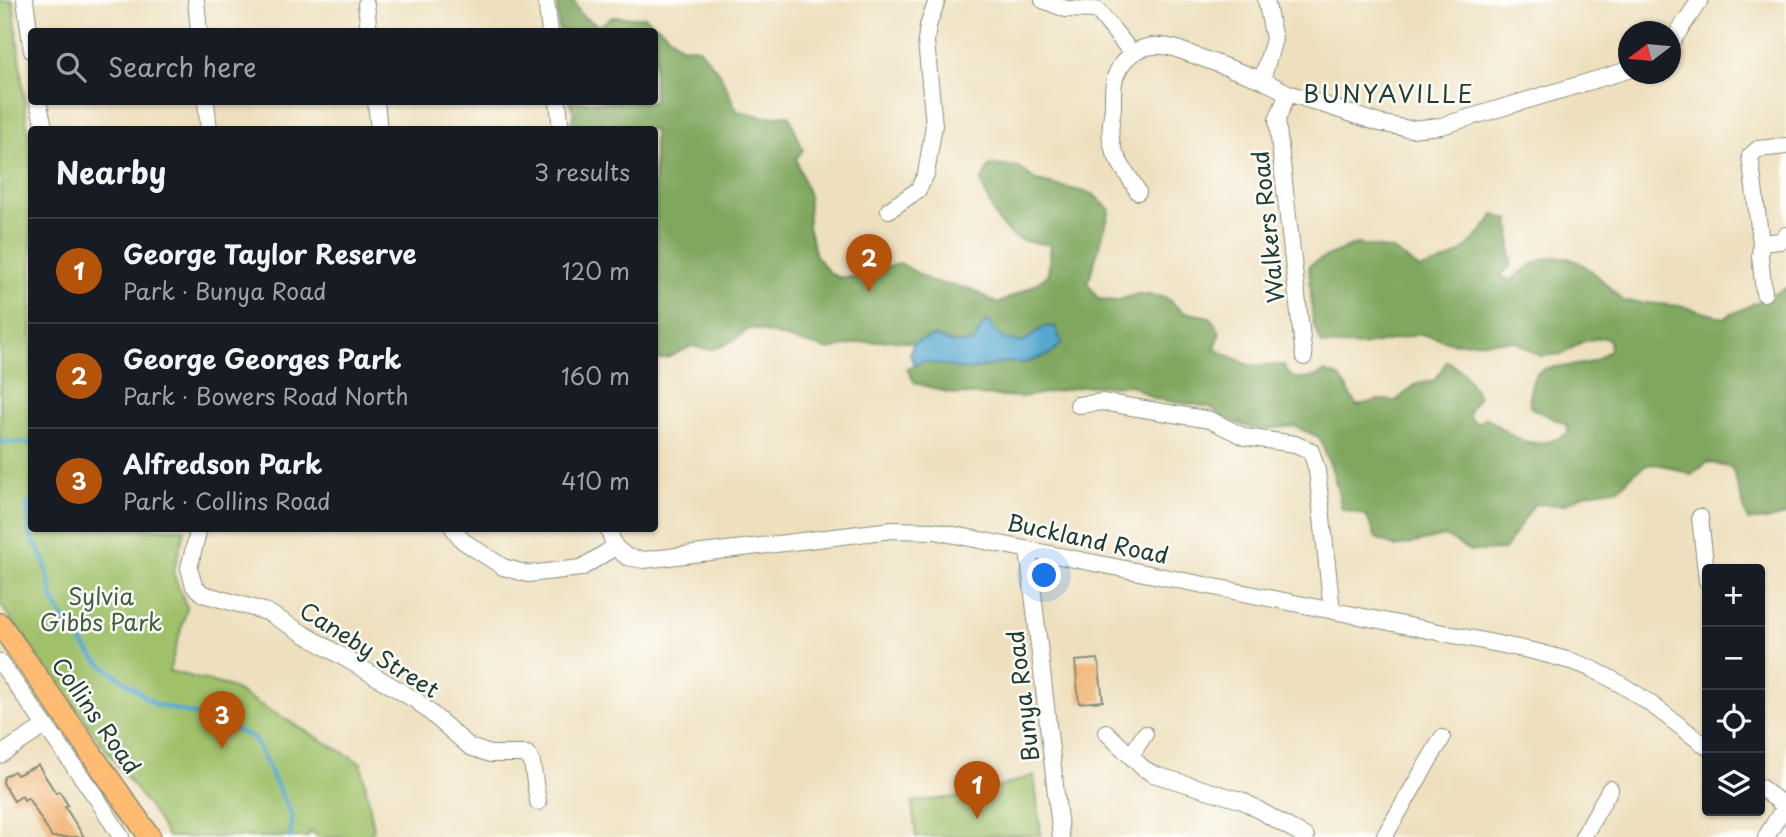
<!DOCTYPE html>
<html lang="en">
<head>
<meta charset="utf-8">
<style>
	:root { --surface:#171b24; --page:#20242c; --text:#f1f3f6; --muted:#9ea1a6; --line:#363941; --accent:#b45309 }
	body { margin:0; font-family:"Playpen Sans",sans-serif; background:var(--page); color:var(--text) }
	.controls { position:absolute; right:21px; bottom:21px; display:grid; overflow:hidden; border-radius:7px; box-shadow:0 2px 5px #0004 }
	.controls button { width:63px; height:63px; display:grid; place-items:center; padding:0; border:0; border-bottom:2px solid var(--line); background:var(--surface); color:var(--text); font:35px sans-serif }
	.compass { position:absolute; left:1618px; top:21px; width:63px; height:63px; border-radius:50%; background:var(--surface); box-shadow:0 2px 5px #0004; rotate:254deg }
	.you { position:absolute; left:1045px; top:576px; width:24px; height:24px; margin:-18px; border:5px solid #fff; border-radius:50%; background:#1a73e8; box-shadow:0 0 0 10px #1a73e833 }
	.badge { display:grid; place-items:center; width:46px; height:46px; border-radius:50%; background:var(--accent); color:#fff; font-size:23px; font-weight:700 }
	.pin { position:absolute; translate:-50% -58px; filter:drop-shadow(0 2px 4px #0008) }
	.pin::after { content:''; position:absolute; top:37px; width:24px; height:21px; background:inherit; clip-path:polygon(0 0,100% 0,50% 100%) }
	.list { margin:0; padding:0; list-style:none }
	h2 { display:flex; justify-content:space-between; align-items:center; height:91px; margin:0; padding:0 28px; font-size:30px }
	h2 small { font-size:23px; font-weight:400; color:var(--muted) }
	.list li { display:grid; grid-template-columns:46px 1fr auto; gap:21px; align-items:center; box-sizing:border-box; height:105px; padding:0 28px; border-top:2px solid var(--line) }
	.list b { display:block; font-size:26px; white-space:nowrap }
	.list p { margin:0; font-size:23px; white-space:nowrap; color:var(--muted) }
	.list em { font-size:23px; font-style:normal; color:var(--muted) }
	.icon { flex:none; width:38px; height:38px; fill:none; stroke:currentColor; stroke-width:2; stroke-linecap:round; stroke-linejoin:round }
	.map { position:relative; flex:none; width:1786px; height:837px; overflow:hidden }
	.search { position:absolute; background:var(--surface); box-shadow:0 2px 5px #0004; left:28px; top:28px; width:630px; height:77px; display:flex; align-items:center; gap:18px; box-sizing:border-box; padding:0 24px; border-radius:7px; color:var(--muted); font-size:26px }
	.panel { position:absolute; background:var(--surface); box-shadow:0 2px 5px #0004; left:28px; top:126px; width:630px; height:406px; border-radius:7px }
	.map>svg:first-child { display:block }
	.green { fill:#a0c16a; stroke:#607f4f; stroke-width:2 }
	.forest { fill:#80a75e; stroke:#507249; stroke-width:2 }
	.water { fill:#55a7d0; stroke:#3a7282; stroke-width:2 }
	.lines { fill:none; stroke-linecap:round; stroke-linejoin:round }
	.stream { stroke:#55a7d0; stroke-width:4.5 }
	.building { fill:#f1b475 }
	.minor-casing { stroke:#868e79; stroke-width:18 }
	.major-casing { stroke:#868e79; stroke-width:24 }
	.minor { stroke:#fff; stroke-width:16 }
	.major { stroke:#ffbb71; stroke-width:21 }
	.labels { text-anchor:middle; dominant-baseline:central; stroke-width:5; stroke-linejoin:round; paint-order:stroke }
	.street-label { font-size:23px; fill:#1f3d34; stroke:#fdfcf7 }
	.park-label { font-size:23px; fill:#3f5e42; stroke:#fdfcf7 }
	.neighbourhood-label { font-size:24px; letter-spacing:2px; fill:#1f3d34; stroke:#fdfcf7 }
</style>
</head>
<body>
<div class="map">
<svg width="1786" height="837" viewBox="0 0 1786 837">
	<rect width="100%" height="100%" fill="#fdfcf7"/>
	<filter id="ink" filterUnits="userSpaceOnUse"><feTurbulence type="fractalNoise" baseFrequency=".0143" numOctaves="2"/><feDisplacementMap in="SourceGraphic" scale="14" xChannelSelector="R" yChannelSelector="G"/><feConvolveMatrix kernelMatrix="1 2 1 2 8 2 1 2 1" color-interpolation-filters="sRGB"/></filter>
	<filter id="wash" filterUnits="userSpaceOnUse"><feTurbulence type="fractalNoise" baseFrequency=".00686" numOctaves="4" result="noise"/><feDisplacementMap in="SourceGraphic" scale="28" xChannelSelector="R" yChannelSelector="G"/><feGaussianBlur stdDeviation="1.57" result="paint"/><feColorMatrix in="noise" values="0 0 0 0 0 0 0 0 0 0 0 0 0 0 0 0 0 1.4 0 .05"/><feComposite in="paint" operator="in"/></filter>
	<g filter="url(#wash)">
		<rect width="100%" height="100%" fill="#eee0be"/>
		<path class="green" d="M0 0H13L27 125 31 142 32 528 185 529 173 573 187 608 169 671 228 686 361 763 374 829 368 837H318L310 831 308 837H168L152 811 56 683 0 604Z
			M1034 775 1041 835 916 837 912 802 975 795Z"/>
		<path class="forest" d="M565 0H573L581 15 599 26 612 17H645L663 30 680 46 699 48 720 74 737 111 766 117 789 115 803 150 796 159 809 196 808 226 816 256 828 271 837 277H854L900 263 932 282 971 289 998 304 1033 286 1048 275 1051 245C1042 243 1031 243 1022 240 997 232 989 203 981 181L990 165 1018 167 1037 181 1093 194 1110 210 1088 283 1098 299 1116 301 1138 294 1165 297 1183 312 1210 317 1220 332 1215 349 1248 365H1284C1290 385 1310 380 1324 372L1340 377 1357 406 1378 400 1396 401 1415 385 1435 380 1447 361 1463 372 1479 397 1470 409 1469 417 1477 424 1486 417C1515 439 1533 454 1568 433L1567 425 1530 407C1527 352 1560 373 1591 362 1597 360 1604 354 1610 350L1609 340 1602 337 1582 342 1563 354 1540 356 1514 341 1455 343 1421 334 1362 346 1322 344 1313 323 1309 265 1331 254 1357 244 1393 250 1420 269C1462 258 1468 249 1494 215L1510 220 1511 265 1500 276 1511 281C1561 236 1584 261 1623 301L1681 306 1724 318 1786 288V515L1766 520H1748L1732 468 1708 462 1691 475C1654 461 1648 456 1620 488L1587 493 1563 505 1534 504 1504 550 1470 551 1445 536 1396 547 1376 538 1366 515 1342 509 1333 472 1319 437 1294 426 1258 430 1231 421 1209 407 1154 399 1131 385 1085 386 1023 397 954 394 915 383 907 369 923 361 968 370 1006 362 1024 363 1044 327 1022 343 1002 338 972 343H952L934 336 913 343 892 340 857 343 830 350 751 328C730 342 718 355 692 346L667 358 655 360 654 130 571 129 574 112 569 102H654V32L559 31 557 5Z"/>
		<path class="water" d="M987 320 1002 338 1022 343 1044 327 1055 326 1062 343 1049 355 1024 363 1006 362 968 370 923 361 914 366 910 353 913 343 934 336 952 343H972Z"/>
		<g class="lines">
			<path class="stream" d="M0 442 32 443
				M32 502 27 505 30 535 44 559 53 599 68 626 96 660 155 704 207 718 254 738 292 816 290 837"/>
		</g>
		<g id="blocks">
			<path class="building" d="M1098 659 1103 701 1079 703 1075 661Z
				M38 765 56 793 59 791 68 805 65 807 84 837H52L28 798 24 800 22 796 14 801 3 783 4 777 14 771 17 775Z"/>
		</g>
	</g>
	<g filter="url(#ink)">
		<use href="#blocks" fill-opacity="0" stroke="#868e79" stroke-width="2"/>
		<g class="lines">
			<defs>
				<path id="minor" d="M25 0 32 51
					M196 0 199 32
					M546 0 550 32
					M1043 0 1066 9 1097 10 1132 53
					M366 4 369 32
					M1670 44 1700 0
					M1262 80 1274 39 1266 0
					M1288 93 1277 120 1304 357
					M38 102 45 130
					M206 102 209 130
					M376 102 379 130
					M558 102 561 130
					M1138 192C1129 175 1114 159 1111 140 1109 130 1112 117 1113 107 1113 97 1112 84 1116 75 1126 50 1149 41 1174 48L1262 80 1288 93 1379 123 1410 129 1441 126 1628 70
					M889 210 918 190 926 174 934 125 926 41 928 26 937 0
					M1761 243 1780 241 1786 235
					M1764 293 1760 256 1761 243 1750 156 1758 149 1786 146
					M1078 405 1102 402 1210 420 1245 437 1295 444 1311 451 1317 470 1332 611
					M1700 517 1707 581
					M199 528 189 568 194 586 203 594 267 612 417 701 470 747 490 754H527L532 763 538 802
					M453 528 463 541 503 567 528 574 581 568 615 547
					M608 528 615 547
					M615 547 627 557 644 560 892 530 935 531 1533 651C1556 657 1580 662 1600 673 1639 692 1673 721 1707 747
					M1028 550 1061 837
					M0 662 98 800 121 837
					M1106 732 1143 768 1153 774 1243 801 1306 837
					M0 755 45 726
					M1131 755 1145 734
					M1760 787 1786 807
					M1384 837 1442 738
					M1583 837 1610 789
					M1766 837 1785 806"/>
				<path id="major" d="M0 624 150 837"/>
			</defs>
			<use href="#minor" class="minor-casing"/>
			<use href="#major" class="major-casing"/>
			<use href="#minor" class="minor"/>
			<use href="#major" class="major"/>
		</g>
	</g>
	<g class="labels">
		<g class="street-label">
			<text transform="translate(1267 227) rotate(-96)">Walkers Road</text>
			<text transform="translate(1088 538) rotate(12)">Buckland Road</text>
			<text transform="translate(370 649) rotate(32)">Caneby Street</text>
			<text transform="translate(1022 696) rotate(-97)">Bunya Road</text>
			<text transform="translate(97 715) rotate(55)">Collins Road</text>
		</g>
		<g class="park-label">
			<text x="101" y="595">Sylvia<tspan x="101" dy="26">Gibbs Park</tspan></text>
		</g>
		<g class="neighbourhood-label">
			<text x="1389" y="93">BUNYAVILLE</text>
		</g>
	</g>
</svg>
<div class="controls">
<button>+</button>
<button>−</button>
<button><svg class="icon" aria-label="locate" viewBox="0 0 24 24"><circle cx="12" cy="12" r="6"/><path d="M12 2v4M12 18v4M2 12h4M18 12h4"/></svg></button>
<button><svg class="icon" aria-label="layers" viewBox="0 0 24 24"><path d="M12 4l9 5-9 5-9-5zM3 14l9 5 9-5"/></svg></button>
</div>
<svg class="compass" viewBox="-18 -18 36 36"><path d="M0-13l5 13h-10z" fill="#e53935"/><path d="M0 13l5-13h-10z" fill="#9ea1a6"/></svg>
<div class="you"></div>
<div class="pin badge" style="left:977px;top:819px">1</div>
<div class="pin badge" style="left:869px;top:292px">2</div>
<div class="pin badge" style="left:222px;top:749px">3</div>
<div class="search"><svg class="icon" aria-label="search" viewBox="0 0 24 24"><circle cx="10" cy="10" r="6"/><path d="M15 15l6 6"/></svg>Search here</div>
<section class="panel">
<h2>Nearby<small>3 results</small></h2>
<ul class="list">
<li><span class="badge">1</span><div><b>George Taylor Reserve</b><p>Park · Bunya Road</p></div><em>120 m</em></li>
<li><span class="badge">2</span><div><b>George Georges Park</b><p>Park · Bowers Road North</p></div><em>160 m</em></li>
<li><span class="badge">3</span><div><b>Alfredson Park</b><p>Park · Collins Road</p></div><em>410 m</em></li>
</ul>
</section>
</div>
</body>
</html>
